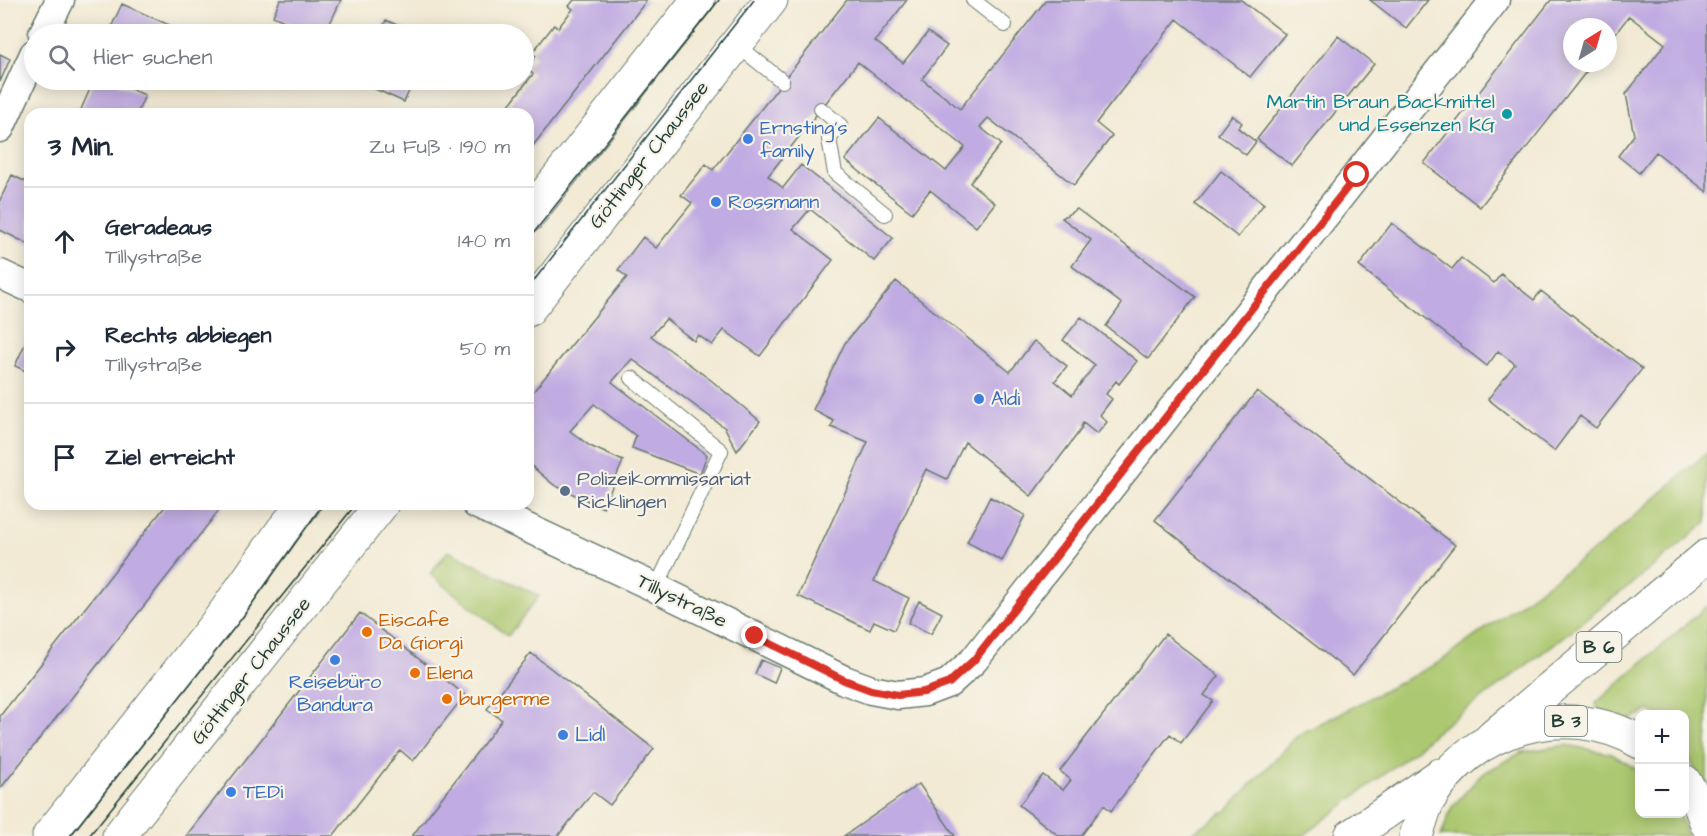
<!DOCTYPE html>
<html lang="de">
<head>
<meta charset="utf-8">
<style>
	:root { --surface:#fff; --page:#f6f6f7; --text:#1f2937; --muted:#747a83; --line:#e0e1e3 }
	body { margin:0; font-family:"Architects Daughter",sans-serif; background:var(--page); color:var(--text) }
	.controls { position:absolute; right:18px; bottom:18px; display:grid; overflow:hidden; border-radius:12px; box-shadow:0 3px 15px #0003 }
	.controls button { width:54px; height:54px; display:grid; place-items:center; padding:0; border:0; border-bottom:2px solid var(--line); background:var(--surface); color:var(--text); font:30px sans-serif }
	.compass { position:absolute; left:1563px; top:18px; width:54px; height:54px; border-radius:50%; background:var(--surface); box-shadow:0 3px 15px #0003; rotate:37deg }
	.stop { position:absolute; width:18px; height:18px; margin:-14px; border:4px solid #d93025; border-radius:50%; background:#fff }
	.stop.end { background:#d93025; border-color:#fff; box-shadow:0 2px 6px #0008 }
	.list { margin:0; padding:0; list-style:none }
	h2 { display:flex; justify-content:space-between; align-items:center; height:78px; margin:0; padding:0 24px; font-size:26px }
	h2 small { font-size:20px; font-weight:400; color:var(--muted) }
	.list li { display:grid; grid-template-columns:39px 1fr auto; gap:18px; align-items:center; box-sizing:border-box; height:108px; padding:0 24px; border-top:2px solid var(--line) }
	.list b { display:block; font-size:22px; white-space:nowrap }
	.list p { margin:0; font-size:20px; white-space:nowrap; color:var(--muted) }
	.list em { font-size:20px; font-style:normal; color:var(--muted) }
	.icon { flex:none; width:33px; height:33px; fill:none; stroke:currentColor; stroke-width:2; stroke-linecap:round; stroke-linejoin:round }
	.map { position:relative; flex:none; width:1707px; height:836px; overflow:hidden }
	.search { position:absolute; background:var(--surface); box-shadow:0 3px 15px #0003; left:24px; top:24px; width:510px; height:66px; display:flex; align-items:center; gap:15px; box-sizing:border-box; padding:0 21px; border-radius:33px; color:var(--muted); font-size:22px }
	.panel { position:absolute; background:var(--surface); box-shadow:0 3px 15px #0003; left:24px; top:108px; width:510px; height:402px; border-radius:18px }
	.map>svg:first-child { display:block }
	.green { fill:#acc86f; stroke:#668252; stroke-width:1.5 }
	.building { fill:#c0abe2 }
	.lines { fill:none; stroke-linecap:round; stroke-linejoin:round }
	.service-casing { stroke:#697a6c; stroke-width:16 }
	.minor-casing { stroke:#697a6c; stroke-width:31 }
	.tertiary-casing { stroke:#697a6c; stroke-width:35 }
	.primary-casing { stroke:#697a6c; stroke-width:35 }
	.service { stroke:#fff; stroke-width:14 }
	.minor { stroke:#fff; stroke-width:28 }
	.tertiary { stroke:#fff; stroke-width:33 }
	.primary { stroke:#fff; stroke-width:33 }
	.tram { stroke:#1f3d34; stroke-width:1.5 }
	.route { stroke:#d93025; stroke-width:8 }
	.culture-dot { fill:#0f9aa8; stroke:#f7f3e8; stroke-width:2 }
	.shop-dot { fill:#3f7fe0; stroke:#f7f3e8; stroke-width:2 }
	.service-dot { fill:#5c6f8a; stroke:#f7f3e8; stroke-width:2 }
	.food-dot { fill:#e8710a; stroke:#f7f3e8; stroke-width:2 }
	.labels { text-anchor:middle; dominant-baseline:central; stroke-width:4.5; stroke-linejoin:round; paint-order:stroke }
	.shield { fill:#f7f3e8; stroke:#60746a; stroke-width:1.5 }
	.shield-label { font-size:18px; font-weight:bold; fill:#1f3d34 }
	.culture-label { font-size:20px; fill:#0d838f; stroke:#f7f3e8; text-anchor:end }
	.shop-label { font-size:20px; fill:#366cbe; stroke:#f7f3e8; text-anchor:start }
	.street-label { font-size:20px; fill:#1f3d34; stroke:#f7f3e8 }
	.service-label { font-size:20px; fill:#4e5e75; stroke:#f7f3e8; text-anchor:start }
	.food-label { font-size:20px; fill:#c56008; stroke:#f7f3e8; text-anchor:start }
</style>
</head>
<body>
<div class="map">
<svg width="1707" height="836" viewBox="0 0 1707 836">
	<rect width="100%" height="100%" fill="#f7f3e8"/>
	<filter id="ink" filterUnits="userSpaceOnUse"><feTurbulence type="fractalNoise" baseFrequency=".0167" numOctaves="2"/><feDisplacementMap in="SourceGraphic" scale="12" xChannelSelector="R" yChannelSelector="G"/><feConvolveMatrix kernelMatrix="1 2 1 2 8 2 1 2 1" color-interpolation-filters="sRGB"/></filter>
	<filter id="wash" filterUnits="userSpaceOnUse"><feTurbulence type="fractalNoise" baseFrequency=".008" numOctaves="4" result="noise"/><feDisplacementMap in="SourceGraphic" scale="24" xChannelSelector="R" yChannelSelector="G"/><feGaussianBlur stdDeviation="1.35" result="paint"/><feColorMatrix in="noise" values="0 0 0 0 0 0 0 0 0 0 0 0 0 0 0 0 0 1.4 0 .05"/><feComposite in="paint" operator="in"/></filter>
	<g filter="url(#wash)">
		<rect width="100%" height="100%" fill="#f2ead4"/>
		<path class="green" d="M1707 453V522C1642 578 1573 629 1504 682 1476 704 1442 723 1417 749L1303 836H1187L1226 811 1298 735 1438 663 1600 546Z
			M448 551 539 596 508 636 430 574Z
			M1707 606V788L1689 759 1692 737 1685 732 1684 714H1657L1649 710 1629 720 1598 710 1596 703Z
			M1567 745 1612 754 1639 771 1640 814H1679L1687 836H1441L1452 807 1482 774 1522 752Z"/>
		<g id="blocks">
			<path class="building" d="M280 0H341L325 34H312L273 16Z
				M574 0H647L528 152V114H502L533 74 526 68 536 56 532 53 554 25 558 28 573 9 569 6Z
				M847 0H907L875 41 903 63 928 32 947 46 922 79 960 109 1046 0H1241L1285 34 1250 77 1177 19 1096 123 1112 136 1074 185 988 118 980 127 1001 144 970 183 995 203 976 227 930 190 912 213 845 160 879 118 946 171 965 147 858 62 768 176 783 188 801 165 893 238 874 261 810 209 793 229 833 260 760 356 724 330 712 345 698 335 694 341 666 319 651 336 712 381 760 421 737 451 725 428 632 359 612 382 707 455 700 474 632 448 636 436 594 404 570 431 590 446 623 461 603 508 554 485 528 463V398L627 277 618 270 643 237 656 248 692 203 681 195 706 164 713 170Z
				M1370 0H1428L1406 28Z
				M1551 0H1707V192L1656 152 1639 173 1618 156 1634 135 1626 94 1665 44 1629 16 1608 43V27H1572V63H1593L1480 207 1424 163Z
				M122 4 185 32 184 34H108Z
				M386 20 416 34H380Z
				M1338 36 1374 64 1292 166 1257 139Z
				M0 54 10 59 0 82Z
				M94 80H108L145 95 137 114H79Z
				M355 80H414L404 102Z
				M1232 115 1242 123 1238 128 1256 142 1246 155 1218 134Z
				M1221 171 1264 204 1238 237 1195 204Z
				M12 175 30 184V245L0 230V200Z
				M1077 209 1195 297 1148 359 1106 326 1122 304 1072 266 1091 240 1062 218Z
				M1392 223 1452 269 1461 258 1494 283 1501 274 1534 300 1541 291 1642 369 1596 428 1580 416 1554 451 1488 399 1515 364 1498 351 1487 366 1359 266Z
				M896 281 1010 372 1034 341 1067 366 1055 381 1072 395 1095 365 1063 340 1081 317 1137 361 1119 384 1116 381 1106 394 1112 399 1100 415 1107 422 1097 434 1083 423 1081 427 1082 428 1031 496 965 442 947 479 926 469 874 581 909 598 894 630 874 621 870 630 798 596 868 442 831 427 834 421 813 410 845 343Z
				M30 333V373L15 366Z
				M1257 391 1455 545 1353 675 1155 520Z
				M990 497 1025 515 1002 561 967 542Z
				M167 504H224L0 789V716Z
				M919 601 942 613 931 634 908 623Z
				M360 613 465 695 413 761 400 750 333 836H186Z
				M1165 634 1219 676 1204 695 1213 701 1181 743 1170 734 1111 811 1104 805 1081 836H1059L1019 805 1043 775 1063 790 1071 780 1060 771Z
				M531 653 654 749 610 805 593 792 558 836H412L502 720 487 709Z
				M761 660 780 668 774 683 755 674Z
				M919 784 955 836H844Z"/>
		</g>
	</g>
	<g filter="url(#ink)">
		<use href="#blocks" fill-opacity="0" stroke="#697a6c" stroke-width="1.5"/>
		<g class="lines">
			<defs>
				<path id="service" d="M973 0 1005 25
					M736 44 782 81
					M821 109 840 125 829 139 835 173 885 214
					M632 378 721 451 656 588"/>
				<path id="minor" d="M43 34 60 0
					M0 128 34 54
					M0 274 30 288
					M476 504 656 588 844 680 871 690 898 695 925 692 949 683 974 660 1495 0"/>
				<path id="tertiary" d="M528 216 698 0
					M528 310 771 0
					M49 836 223 615 282 531 304 504
					M119 836 382 504"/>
				<path id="primary" d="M1491 738 1707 556
					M1684 781 1700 806 1707 824
					M1351 836 1440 775
					M1416 836C1420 825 1423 811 1428 801 1470 727 1566 699 1640 742"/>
			</defs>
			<use href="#service" class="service-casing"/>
			<use href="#minor" class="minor-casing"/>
			<use href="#tertiary" class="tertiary-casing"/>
			<use href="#primary" class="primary-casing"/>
			<use href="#service" class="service"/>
			<use href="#minor" class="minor"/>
			<use href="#tertiary" class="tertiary"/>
			<use href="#primary" class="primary"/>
			<path class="tram" d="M528 240 719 0
				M528 288 754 0
				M70 836 242 618 323 504
				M89 836 356 504"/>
		</g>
	</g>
	<g class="lines" filter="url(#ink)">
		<path class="route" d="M755 636 844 680 871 690 898 695 924 692 949 683 974 660 1357 175"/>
	</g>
	<circle class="culture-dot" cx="1507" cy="114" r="6"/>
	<g class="shop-dot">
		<circle cx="748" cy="139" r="6"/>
		<circle cx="716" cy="202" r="6"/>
		<circle cx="979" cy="399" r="6"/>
		<circle cx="335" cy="660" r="6"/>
		<circle cx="563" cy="735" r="6"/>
		<circle cx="231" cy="792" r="6"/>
	</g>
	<circle class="service-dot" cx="565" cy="491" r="6"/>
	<g class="food-dot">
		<circle cx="367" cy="632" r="6"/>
		<circle cx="415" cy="673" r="6"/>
		<circle cx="447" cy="699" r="6"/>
	</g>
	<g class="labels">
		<g class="shield">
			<rect x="1576.5" y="632" width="45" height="30" rx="4.5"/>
			<rect x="1545" y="706" width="42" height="30" rx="4.5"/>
		</g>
		<g class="shield-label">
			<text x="1599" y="647">B 6</text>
			<text x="1566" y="721">B 3</text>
		</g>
		<g class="culture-label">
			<text x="1495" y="102">Martin Braun Backmittel<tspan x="1495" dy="23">und Essenzen KG</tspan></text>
		</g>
		<g class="shop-label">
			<text x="760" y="128">Ernsting's<tspan x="760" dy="23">family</tspan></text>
			<text x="728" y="202">Rossmann</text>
			<text x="991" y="399">Aldi</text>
			<text x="335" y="682" text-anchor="middle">Reisebüro<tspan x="335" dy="23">Bandura</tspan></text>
			<text x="575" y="735">Lidl</text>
			<text x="243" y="792">TEDi</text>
		</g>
		<g class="street-label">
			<text transform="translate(649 155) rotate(-52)">Göttinger Chaussee</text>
			<text transform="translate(682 601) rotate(26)">Tillystraße</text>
			<text transform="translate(251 671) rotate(-52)">Göttinger Chaussee</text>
		</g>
		<g class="service-label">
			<text x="577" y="479">Polizeikommissariat<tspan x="577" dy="23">Ricklingen</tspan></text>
		</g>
		<g class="food-label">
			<text x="379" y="620">Eiscafe<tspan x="379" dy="23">Da Giorgi</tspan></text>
			<text x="427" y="673">Elena</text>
			<text x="459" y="699">burgerme</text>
		</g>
	</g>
</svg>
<div class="controls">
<button>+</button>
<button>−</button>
</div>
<svg class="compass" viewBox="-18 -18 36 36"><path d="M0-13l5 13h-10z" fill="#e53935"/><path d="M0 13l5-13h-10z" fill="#747a83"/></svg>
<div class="stop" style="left:1357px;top:175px"></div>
<div class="stop end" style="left:755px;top:636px"></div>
<div class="search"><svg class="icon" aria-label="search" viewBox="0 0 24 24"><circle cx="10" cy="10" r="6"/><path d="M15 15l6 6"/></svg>Hier suchen</div>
<section class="panel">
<h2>3 Min.<small>Zu Fuß · 190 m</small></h2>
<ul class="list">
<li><svg class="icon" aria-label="ahead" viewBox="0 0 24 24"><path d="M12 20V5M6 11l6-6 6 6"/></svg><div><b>Geradeaus</b><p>Tillystraße</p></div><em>140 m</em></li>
<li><svg class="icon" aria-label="right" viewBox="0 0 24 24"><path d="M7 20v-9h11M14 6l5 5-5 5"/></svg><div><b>Rechts abbiegen</b><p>Tillystraße</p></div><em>50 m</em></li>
<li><svg class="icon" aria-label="arrive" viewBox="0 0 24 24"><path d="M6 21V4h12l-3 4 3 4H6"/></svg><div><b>Ziel erreicht</b></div></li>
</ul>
</section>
</div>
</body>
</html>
